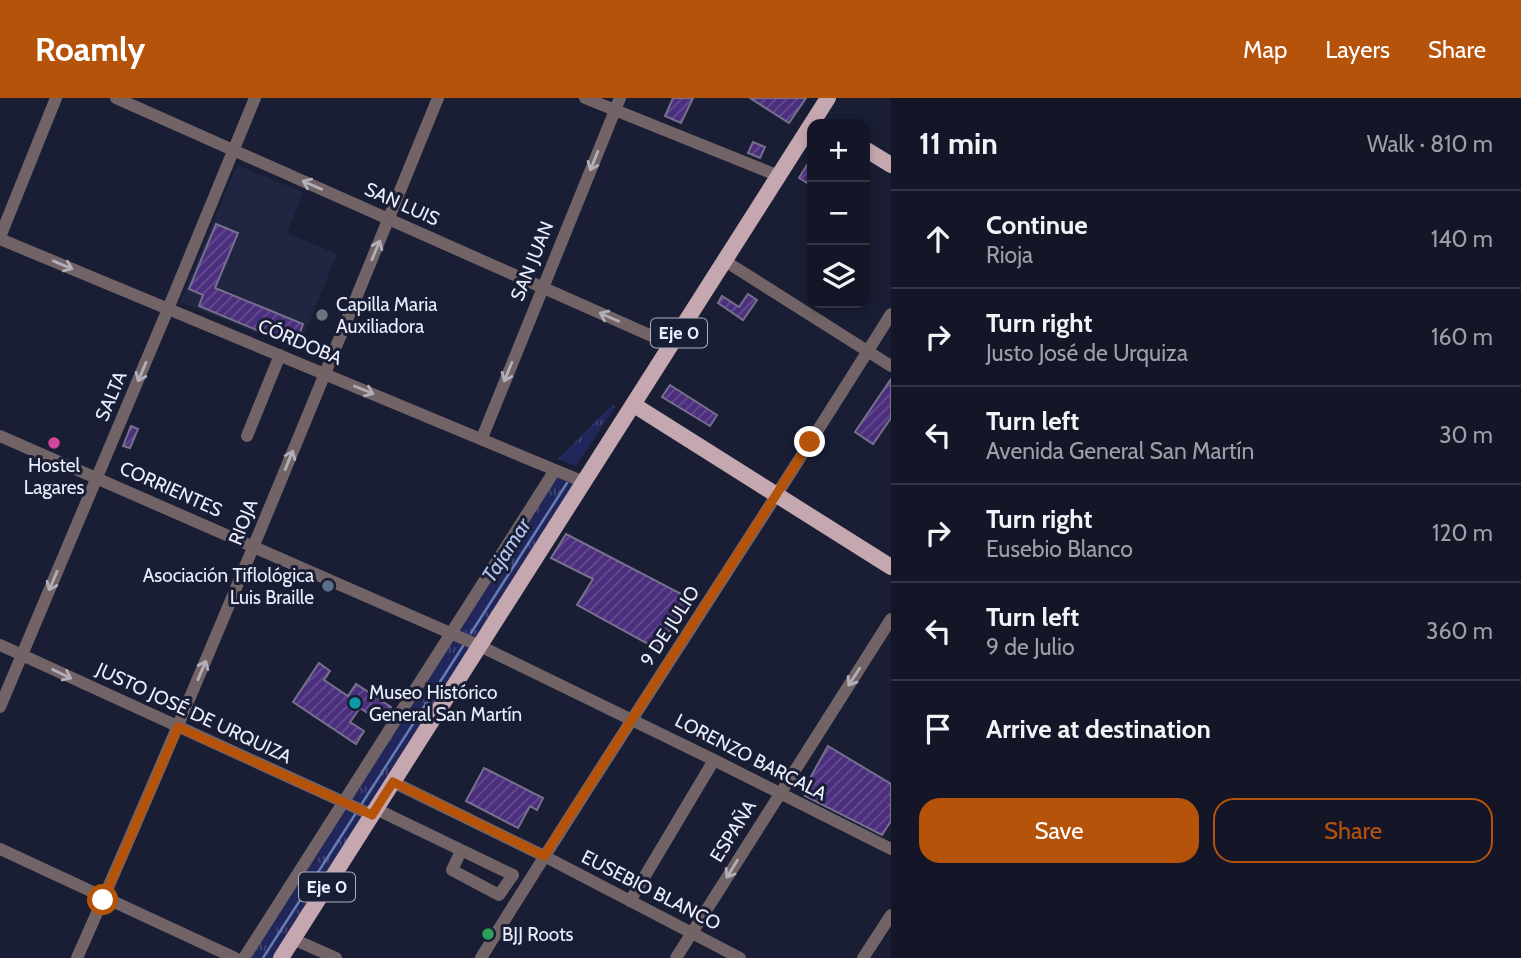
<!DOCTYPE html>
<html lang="en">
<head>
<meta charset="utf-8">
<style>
	:root { --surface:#141627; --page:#1d1f2f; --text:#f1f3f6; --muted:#9d9fa7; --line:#333544; --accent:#b45309 }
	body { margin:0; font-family:Cabin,sans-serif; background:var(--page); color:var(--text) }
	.controls { position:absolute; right:21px; top:21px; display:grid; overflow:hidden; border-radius:14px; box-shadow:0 4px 10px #0003 }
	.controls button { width:63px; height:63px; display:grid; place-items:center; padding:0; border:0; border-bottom:2px solid var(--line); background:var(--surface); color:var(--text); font:35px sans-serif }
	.stop { position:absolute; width:21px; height:21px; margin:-16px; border:5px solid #b45309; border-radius:50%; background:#fff }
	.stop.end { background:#b45309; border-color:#fff; box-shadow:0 2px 7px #0008 }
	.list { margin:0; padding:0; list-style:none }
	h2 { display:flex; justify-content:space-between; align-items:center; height:91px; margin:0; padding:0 28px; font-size:30px }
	h2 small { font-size:23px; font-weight:400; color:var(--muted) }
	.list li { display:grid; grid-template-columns:46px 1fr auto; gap:21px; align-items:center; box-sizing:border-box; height:98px; padding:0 28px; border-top:2px solid var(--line) }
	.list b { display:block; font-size:26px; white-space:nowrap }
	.list p { margin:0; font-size:23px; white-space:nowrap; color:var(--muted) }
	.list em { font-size:23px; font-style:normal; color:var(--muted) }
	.actions { display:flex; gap:14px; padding:21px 28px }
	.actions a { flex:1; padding:16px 0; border:2px solid var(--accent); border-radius:21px; text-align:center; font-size:24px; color:var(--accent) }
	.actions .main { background:var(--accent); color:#fff }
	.icon { flex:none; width:38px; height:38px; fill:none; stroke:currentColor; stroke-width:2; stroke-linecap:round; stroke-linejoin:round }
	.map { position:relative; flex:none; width:891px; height:860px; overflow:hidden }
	header { display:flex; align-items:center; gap:42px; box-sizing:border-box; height:98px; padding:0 35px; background:var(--accent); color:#fff }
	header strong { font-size:33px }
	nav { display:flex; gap:38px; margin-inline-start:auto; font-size:24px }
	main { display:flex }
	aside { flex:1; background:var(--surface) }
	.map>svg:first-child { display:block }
	.built { fill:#202541 }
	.park { fill:url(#park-tufts) }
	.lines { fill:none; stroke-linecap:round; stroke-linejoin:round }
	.stream { stroke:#657bb4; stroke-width:2.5 }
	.building { fill:url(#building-hatch); stroke:#77708c; stroke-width:2 }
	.minor { stroke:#726367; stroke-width:12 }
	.major { stroke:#c5a7af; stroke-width:16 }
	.oneway { stroke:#b3afb9 }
	.route { stroke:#b45309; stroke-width:9 }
	.worship-dot { fill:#6b7280; stroke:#1a1e34; stroke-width:2.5 }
	.hotel-dot { fill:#d1479c; stroke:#1a1e34; stroke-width:2.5 }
	.service-dot { fill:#5c6f8a; stroke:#1a1e34; stroke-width:2.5 }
	.culture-dot { fill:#0f9aa8; stroke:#1a1e34; stroke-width:2.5 }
	.leisure-dot { fill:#2e9e5b; stroke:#1a1e34; stroke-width:2.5 }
	.labels { text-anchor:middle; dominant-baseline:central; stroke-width:6; stroke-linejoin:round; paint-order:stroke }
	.shield { fill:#1a1e34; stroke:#abafc0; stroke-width:2 }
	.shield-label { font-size:18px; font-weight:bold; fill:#e9edfc }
	.street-label { font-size:19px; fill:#e9edfc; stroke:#1a1e34 }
	.poi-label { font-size:19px; fill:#e9edfc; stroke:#1a1e34; text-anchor:start }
	.water-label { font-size:21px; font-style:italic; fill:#b2c6f0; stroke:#1a1e34 }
</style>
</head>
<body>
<header>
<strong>Roamly</strong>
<nav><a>Map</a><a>Layers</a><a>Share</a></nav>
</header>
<main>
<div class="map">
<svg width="891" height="860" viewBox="0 0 891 860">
	<defs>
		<pattern id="park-tufts" width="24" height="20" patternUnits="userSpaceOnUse" patternTransform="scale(1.75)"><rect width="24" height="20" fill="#21265b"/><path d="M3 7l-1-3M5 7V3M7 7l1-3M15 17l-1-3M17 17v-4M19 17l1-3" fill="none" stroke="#414673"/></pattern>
		<pattern id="building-hatch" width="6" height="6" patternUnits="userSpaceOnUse" patternTransform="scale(1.75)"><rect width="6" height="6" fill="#4b2e7d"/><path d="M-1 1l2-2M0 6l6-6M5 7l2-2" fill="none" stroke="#654d90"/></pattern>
	</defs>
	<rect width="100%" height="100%" fill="#1a1e34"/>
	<path class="built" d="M237 67 303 94 287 135 337 156 298 252 180 204Z"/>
	<path class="park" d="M612 307 615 309 576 368 558 361Z
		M555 372 584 384 281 860H244Z"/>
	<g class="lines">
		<path class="stream" d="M471 535 567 385
			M361 707 463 548
			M263 860 356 715"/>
	</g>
	<path class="building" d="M673 0H693L681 25 665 18Z
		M750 0H806L789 25Z
		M753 44 765 49 760 60 748 55Z
		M812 59V80L809 86 799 80Z
		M216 126 238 135 215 190 303 226 295 248 199 208 203 197 189 191Z
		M748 196 757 202 743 222 718 205 722 198 739 209Z
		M891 281V320L873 346 855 334Z
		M670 287 717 317 710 328 662 299Z
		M131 328 138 331 130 350 123 348Z
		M566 436 691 501 657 551 577 507 593 481 551 460Z
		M319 565 330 573 324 582 348 598 356 586 391 609 381 624 360 610 350 624 364 633 356 646 293 604Z
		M828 648 891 686V723L882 737 805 698V689Z
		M484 670 543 700 537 712 530 708 518 730 466 703Z"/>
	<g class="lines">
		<path class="minor" d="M116 0 672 247
			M585 0 779 78
			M0 139 56 0
			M0 141 584 384
			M725 163 891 268
			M0 338 480 548 714 662 891 751
			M247 338 280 257
			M482 340 620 0
			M0 547 372 717
			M0 609 168 211 255 0
			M393 684 544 758 740 860
			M376 711 513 777 499 797 452 772 461 753
			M0 751 235 860
			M630 803 714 662
			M293 841 336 860
			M77 860C203 576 320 288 438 0
			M244 860 555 372
			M481 860C615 643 757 432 891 216
			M676 860 891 521
			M863 860 891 817"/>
		<path class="major" d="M865 51 891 67
			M634 307 891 469
			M281 860 828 0"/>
	</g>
	<defs><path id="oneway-shaft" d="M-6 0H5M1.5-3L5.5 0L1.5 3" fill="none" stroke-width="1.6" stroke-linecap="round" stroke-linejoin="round" transform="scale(1.75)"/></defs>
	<g class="oneway">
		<use href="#oneway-shaft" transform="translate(594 63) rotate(112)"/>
		<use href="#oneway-shaft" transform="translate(312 87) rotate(-156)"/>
		<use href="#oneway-shaft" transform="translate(376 152) rotate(-67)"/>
		<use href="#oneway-shaft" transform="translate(63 167) rotate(23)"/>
		<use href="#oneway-shaft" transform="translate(609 219) rotate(-156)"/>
		<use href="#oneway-shaft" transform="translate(142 274) rotate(113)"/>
		<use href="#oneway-shaft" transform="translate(508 274) rotate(112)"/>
		<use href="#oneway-shaft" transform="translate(364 292) rotate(22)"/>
		<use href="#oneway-shaft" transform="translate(289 362) rotate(-68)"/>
		<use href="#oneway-shaft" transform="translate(53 483) rotate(113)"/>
		<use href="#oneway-shaft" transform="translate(202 572) rotate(-67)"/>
		<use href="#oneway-shaft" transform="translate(62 576) rotate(25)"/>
		<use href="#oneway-shaft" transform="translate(854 579) rotate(123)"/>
		<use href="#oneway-shaft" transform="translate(732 771) rotate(122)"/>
	</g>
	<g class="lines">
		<path class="route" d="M103 802 178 629 372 717 393 684 544 758 810 344"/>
	</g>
	<circle class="worship-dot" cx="322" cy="217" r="7"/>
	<circle class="hotel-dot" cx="54" cy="345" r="7"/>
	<circle class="service-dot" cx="328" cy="488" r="7"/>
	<circle class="culture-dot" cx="355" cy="605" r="7"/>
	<circle class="leisure-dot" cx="488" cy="836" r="7"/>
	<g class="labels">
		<g class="shield">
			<rect x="651" y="220.5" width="56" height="29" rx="5"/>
			<rect x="299" y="774.5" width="56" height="29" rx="5"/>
		</g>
		<g class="shield-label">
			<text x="679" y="235">Eje 0</text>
			<text x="327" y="789">Eje 0</text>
		</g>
		<g class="street-label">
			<text transform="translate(402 106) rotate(24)">SAN LUIS</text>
			<text transform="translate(532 163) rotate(-68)">SAN JUAN</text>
			<text transform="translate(300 244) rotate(23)">CÓRDOBA</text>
			<text transform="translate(111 298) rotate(-67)">SALTA</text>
			<text transform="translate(171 391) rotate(24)">CORRIENTES</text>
			<text transform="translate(243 424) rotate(-68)">RIOJA</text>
			<text transform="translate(670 528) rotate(-57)">9 DE JULIO</text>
			<text transform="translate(194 615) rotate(25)">JUSTO JOSÉ DE URQUIZA</text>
			<text transform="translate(751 659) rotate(27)">LORENZO BARCALA</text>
			<text transform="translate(733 733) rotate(-58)">ESPAÑA</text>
			<text transform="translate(651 792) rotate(27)">EUSEBIO BLANCO</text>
		</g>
		<g class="poi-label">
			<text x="336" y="206">Capilla Maria<tspan x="336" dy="22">Auxiliadora</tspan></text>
			<text x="54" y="367" text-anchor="middle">Hostel<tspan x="54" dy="22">Lagares</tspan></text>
			<text x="314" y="477" text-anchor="end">Asociación Tiflológica<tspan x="314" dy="22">Luis Braille</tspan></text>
			<text x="369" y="594">Museo Histórico<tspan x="369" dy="22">General San Martín</tspan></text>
			<text x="502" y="836">BJJ Roots</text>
		</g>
		<g class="water-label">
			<text transform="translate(506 452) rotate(-57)">Tajamar</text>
		</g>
	</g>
</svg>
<div class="controls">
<button>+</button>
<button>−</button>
<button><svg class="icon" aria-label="layers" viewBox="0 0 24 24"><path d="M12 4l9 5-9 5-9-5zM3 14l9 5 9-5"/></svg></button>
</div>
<div class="stop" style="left:103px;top:802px"></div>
<div class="stop end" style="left:810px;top:344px"></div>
</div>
<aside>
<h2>11 min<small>Walk · 810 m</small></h2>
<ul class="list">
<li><svg class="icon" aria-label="ahead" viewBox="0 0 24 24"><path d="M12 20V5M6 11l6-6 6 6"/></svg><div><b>Continue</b><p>Rioja</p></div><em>140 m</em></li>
<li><svg class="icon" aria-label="right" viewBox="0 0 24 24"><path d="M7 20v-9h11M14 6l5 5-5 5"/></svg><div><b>Turn right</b><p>Justo José de Urquiza</p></div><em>160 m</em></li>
<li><svg class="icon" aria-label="left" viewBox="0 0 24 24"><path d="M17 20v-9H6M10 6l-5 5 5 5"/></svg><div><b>Turn left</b><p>Avenida General San Martín</p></div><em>30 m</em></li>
<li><svg class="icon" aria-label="right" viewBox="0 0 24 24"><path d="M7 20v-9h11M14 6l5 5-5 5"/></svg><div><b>Turn right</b><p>Eusebio Blanco</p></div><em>120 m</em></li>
<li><svg class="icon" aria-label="left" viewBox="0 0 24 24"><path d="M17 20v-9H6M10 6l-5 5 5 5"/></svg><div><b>Turn left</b><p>9 de Julio</p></div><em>360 m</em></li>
<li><svg class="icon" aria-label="arrive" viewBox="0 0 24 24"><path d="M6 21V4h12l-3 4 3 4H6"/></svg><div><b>Arrive at destination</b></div></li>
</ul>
<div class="actions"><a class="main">Save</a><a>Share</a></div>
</aside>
</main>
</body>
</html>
